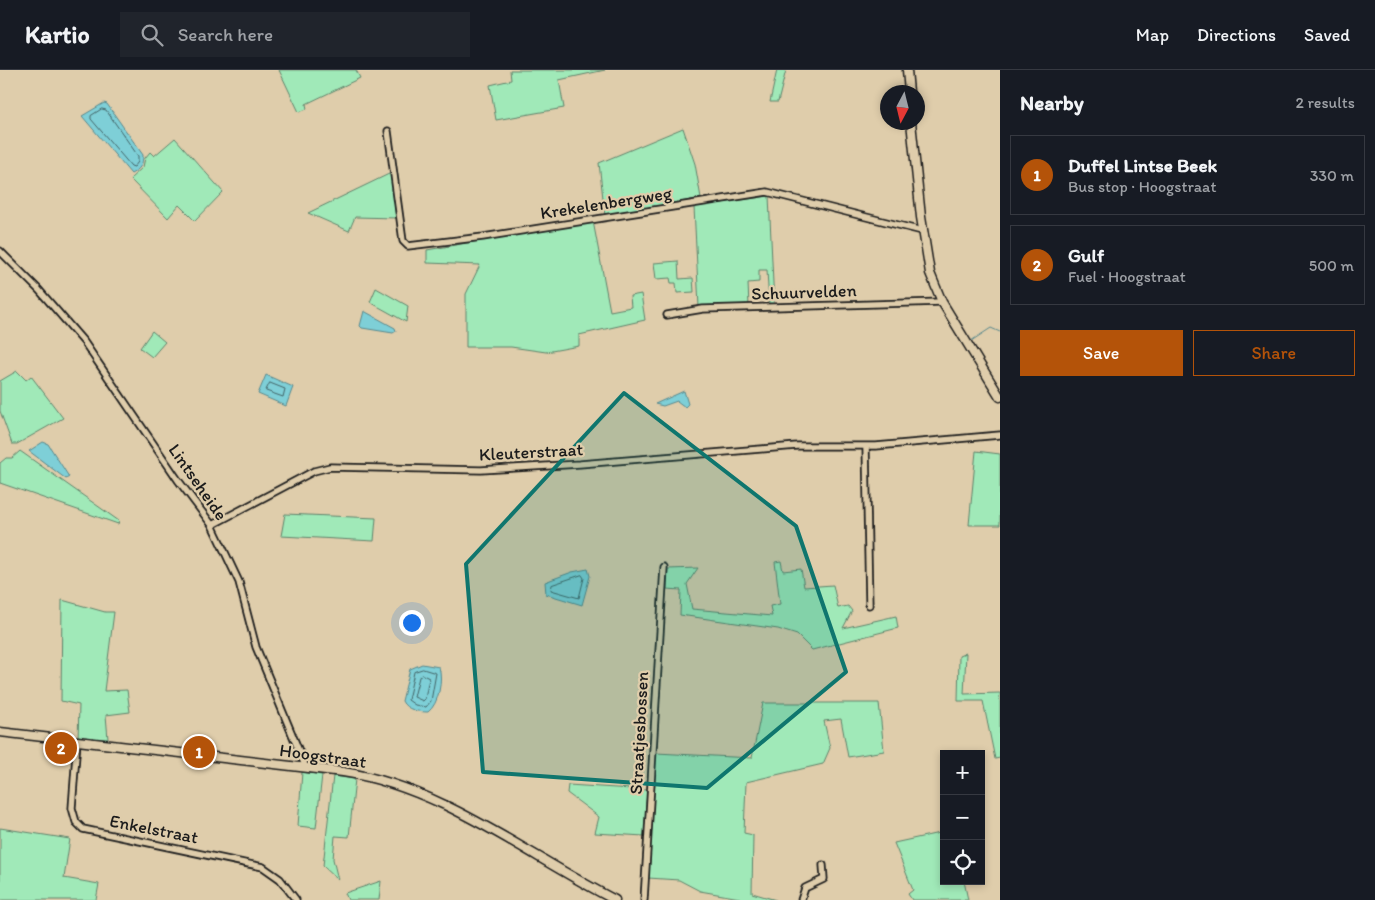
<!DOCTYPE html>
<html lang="en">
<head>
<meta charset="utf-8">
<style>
	:root { --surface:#171b24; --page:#20242c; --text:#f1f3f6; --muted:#9ea1a6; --line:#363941; --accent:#b45309 }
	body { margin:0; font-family:Itim,sans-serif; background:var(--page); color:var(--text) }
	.controls { position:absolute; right:15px; bottom:15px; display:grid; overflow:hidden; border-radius:0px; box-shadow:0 2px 8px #0003 }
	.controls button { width:45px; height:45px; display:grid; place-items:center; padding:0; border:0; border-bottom:1px solid var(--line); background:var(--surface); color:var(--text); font:25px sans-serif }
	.compass { position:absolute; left:880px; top:15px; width:45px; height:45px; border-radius:50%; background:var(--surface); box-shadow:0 2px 8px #0003; rotate:187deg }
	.you { position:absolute; left:411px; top:552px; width:18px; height:18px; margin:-12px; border:4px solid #fff; border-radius:50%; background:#1a73e8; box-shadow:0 0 0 8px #1a73e833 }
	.badge { display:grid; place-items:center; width:32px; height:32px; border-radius:50%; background:var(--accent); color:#fff; font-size:16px; font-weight:700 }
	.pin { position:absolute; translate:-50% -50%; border:2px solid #fff; box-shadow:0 1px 5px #0006 }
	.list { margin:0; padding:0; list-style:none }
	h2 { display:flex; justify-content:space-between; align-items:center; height:65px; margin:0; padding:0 20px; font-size:21px }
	h2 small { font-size:16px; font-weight:400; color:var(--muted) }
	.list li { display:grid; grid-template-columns:32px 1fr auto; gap:15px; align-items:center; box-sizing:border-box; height:80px; margin:0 10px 10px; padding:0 10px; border:1px solid var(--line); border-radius:0px }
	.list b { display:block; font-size:19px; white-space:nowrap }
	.list p { margin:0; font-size:16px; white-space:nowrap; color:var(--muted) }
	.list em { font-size:16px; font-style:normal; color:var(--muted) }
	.actions { display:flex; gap:10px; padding:15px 20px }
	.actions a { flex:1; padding:11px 0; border:1px solid var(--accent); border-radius:0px; text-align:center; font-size:18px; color:var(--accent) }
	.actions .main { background:var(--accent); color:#fff }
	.icon { flex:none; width:28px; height:28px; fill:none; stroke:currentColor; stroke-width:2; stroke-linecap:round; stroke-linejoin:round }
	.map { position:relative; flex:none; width:1000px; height:830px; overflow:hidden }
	header { display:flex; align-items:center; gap:30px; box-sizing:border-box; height:70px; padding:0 25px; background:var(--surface); border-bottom:1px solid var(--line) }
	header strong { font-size:24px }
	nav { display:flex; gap:28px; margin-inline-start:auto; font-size:18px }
	.search { width:350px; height:45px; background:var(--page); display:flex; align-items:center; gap:12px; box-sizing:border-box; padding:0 18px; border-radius:0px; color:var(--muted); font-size:19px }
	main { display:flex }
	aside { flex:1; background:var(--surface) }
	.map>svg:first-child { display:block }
	.green { fill:#a0e9b8; stroke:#5e826a }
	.water { fill:#7ecfd7; stroke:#57878c }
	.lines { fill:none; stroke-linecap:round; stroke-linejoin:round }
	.shore { stroke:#436467; stroke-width:1 }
	.stream { stroke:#57878c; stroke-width:1 }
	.street-casing { stroke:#1c1c1c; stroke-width:9 }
	.secondary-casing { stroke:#1c1c1c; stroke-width:11 }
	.street { stroke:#dfcdab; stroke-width:5.5 }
	.secondary { stroke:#dfcdab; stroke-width:8 }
	.marked { fill:#0f766e; fill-opacity:0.2; stroke:#0f766e; stroke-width:4; stroke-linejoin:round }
	.labels { text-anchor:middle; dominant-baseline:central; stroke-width:4.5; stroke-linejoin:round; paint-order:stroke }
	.street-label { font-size:18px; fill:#1c1c1c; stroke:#dfcdab }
</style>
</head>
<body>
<header>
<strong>Kartio</strong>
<div class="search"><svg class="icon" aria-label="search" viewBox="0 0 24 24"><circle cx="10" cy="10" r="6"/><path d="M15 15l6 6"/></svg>Search here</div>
<nav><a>Map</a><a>Directions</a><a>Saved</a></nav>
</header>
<main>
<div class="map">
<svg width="1000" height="830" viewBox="0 0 1000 830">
	<rect width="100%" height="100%" fill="#dfcdab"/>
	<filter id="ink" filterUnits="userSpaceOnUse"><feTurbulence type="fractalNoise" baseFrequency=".02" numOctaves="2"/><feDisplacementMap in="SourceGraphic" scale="10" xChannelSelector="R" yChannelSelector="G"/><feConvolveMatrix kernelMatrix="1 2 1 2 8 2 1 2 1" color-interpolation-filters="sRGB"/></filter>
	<g filter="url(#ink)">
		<path class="green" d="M279 0H356L360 8 306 34 307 39 299 42Z
			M510 0H605L559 10 564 38 496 50 490 15 511 10Z
			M777 0H786L778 32H770Z
			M683 58 695 94 701 128 605 146 599 93Z
			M175 68 223 122 195 151 179 135 168 148 130 109 143 97 145 88 150 82 154 86Z
			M391 103 396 148 355 147 349 161 308 143Z
			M769 126 774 235H769L767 200H759V212L748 213 749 237H699L694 137Z
			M593 151 610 241 631 237 630 226 641 224 645 250 579 265V276L546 282 511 277H466V224L480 195 427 193V180Z
			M678 191 679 209 693 208 694 222 677 223 676 213H671L670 208 656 209 654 193Z
			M376 218 408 236 406 252 370 232Z
			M152 261 165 272 152 287 140 278Z
			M17 301 26 310 31 306 63 348 17 374H12L0 341V311Z
			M20 381 119 451 118 454 0 413V393L6 388H12Z
			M976 381 1000 384V455H969Z
			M285 444 376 448 374 471 281 466Z
			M781 491 783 501 801 499 804 517 833 515 838 538 848 536 852 541 843 558 896 546 898 558 812 580 797 565 778 559 680 545 681 520 667 519 668 499 698 498 687 514 692 539 772 546 770 536 780 534 775 492Z
			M62 530 105 542H114L104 621 127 620 130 642 106 645 108 669H78L79 635 61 631Z
			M966 583 964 624 1000 623V688L995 689 983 631H958L959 586Z
			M763 633H879L884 681 848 687 841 649 824 651 830 678 823 694 746 712 744 763 753 765 752 823 776 830H740V828L700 821 679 810 648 808 656 683 752 688Z
			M302 702 322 705 316 758 298 756Z
			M333 706 355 709 349 767 335 766 333 789 338 810 323 796Z
			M568 715 647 720 644 766 595 763 599 747 567 723Z
			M0 758 70 769 64 808 99 814 96 830H0Z
			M944 762V811H964L968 830H912L908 824 913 820 894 773Z
			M381 811 379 830H348L345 823Z"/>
		<path class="water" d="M104 33 107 34 143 85C143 95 140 99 131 104L82 46Z
			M364 241 395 258 396 261 393 263 362 258 360 256Z
			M266 305 293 317 286 336 258 324Z
			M684 321 688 334 685 337 677 331 663 336 655 334Z
			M43 372 48 374 69 407 66 409 29 381Z
			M588 499 590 506 582 535 546 524 545 512 572 502Z
			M422 594 439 597C443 609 439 634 428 642 419 642 406 640 402 631L410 599Z"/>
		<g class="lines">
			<path class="shore" d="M102 39 106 40 138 86V92L134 97 131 96 91 49V46Z
				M270 313 285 319 283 327 266 321Z
				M582 505 584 508 579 528 551 520 552 515Z
				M423 599 436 603 431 631 426 637 415 635 408 630 414 602Z
				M423 605 429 608 425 629 423 631 414 627 419 607Z"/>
			<path class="stream" d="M971 271 991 258 1000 262"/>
			<defs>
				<path id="street" d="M388 61 403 171 408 176 483 167 767 122 922 161
					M0 181 39 220 84 272 178 410 212 455 239 512 256 577 306 698
					M667 245 703 239 942 232
					M866 376 869 535
					M212 455 314 401 330 397 481 400 580 394 797 376H876L1000 365
					M77 671 72 738 76 752 83 759 263 797 280 809 296 830
					M644 830 664 497
					M801 830 805 818 824 809 823 795"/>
				<path id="secondary" d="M907 0 909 22
					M911 52 921 147 930 203 942 232 1000 327
					M0 662 343 702C442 717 527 785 615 830"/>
			</defs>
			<use href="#street" class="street-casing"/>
			<use href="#secondary" class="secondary-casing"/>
			<use href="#street" class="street"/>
			<use href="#secondary" class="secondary"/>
		</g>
	</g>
	<path class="marked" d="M624 323 796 456 846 602 707 718 483 702 466 494Z"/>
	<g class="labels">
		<g class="street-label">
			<text transform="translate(606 133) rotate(-9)">Krekelenbergweg</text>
			<text transform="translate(804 222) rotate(-2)">Schuurvelden</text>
			<text transform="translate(531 382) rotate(-3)">Kleuterstraat</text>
			<text transform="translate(198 412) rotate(55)">Lintseheide</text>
			<text transform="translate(639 663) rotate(-87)">Straatjesbossen</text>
			<text transform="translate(323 686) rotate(8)">Hoogstraat</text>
			<text transform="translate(154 759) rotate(11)">Enkelstraat</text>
		</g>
	</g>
</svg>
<div class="controls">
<button>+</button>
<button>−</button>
<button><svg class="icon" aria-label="locate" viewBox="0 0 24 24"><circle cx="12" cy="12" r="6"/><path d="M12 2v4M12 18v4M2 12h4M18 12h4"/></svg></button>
</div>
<svg class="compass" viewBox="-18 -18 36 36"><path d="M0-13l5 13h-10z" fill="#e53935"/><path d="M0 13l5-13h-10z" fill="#9ea1a6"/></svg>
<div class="you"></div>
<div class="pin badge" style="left:199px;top:682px">1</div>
<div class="pin badge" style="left:61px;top:678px">2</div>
</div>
<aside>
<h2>Nearby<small>2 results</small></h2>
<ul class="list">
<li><span class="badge">1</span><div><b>Duffel Lintse Beek</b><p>Bus stop · Hoogstraat</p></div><em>330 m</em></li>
<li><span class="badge">2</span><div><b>Gulf</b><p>Fuel · Hoogstraat</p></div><em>500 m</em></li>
</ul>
<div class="actions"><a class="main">Save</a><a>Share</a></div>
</aside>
</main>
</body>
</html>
